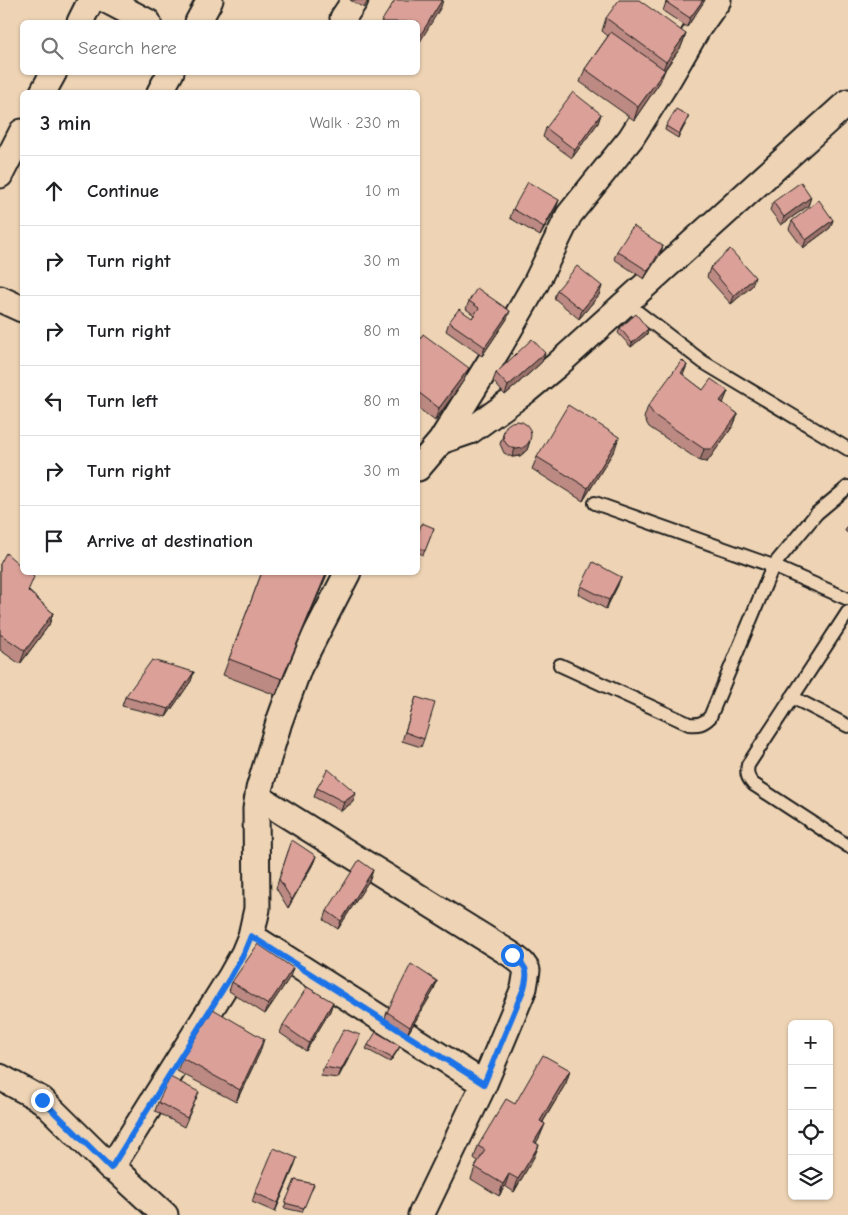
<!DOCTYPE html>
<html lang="en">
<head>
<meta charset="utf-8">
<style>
	:root { --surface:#fff; --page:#f2f2f2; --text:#202124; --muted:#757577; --line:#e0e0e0 }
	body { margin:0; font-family:"Comic Neue",sans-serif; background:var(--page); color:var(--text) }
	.controls { position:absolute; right:15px; bottom:15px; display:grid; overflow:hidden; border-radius:8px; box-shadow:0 1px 4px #0004 }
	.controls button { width:45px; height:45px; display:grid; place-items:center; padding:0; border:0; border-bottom:1px solid var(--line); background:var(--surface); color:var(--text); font:25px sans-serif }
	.stop { position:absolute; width:15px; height:15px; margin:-11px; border:4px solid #1a73e8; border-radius:50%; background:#fff }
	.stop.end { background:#1a73e8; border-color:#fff; box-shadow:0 1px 5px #0008 }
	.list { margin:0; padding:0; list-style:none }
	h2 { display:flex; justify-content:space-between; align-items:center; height:65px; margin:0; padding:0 20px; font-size:21px }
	h2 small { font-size:16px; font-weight:400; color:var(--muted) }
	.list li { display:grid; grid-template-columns:32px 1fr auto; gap:15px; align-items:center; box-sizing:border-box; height:70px; padding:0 20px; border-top:1px solid var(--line) }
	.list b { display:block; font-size:19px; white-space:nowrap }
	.list em { font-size:16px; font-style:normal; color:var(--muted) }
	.icon { flex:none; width:28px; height:28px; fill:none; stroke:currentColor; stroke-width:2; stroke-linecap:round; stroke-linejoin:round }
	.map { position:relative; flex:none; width:848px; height:1215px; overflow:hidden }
	.search { position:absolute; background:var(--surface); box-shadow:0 1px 4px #0004; left:20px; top:20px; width:400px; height:55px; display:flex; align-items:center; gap:12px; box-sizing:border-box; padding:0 18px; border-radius:8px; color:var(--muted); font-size:19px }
	.panel { position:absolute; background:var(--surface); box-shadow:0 1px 4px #0004; left:20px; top:90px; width:400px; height:485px; border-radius:8px }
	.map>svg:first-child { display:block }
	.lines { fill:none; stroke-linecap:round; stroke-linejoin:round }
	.lane-casing { stroke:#1c1c1c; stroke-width:16 }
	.street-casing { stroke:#1c1c1c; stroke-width:29 }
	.lane { stroke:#eed4b5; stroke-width:12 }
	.street { stroke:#eed4b5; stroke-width:25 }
	.wall { fill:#bc8a83; stroke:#1c1c1c }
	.shaded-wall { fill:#99716a; stroke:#1c1c1c }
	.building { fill:#dba198; stroke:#1c1c1c }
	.route { stroke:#1a73e8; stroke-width:6 }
</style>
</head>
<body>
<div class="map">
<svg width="848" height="1215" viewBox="0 0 848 1215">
	<rect width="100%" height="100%" fill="#eed4b5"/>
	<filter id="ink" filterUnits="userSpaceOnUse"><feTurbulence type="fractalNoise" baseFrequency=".02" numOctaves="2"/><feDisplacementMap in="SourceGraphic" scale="10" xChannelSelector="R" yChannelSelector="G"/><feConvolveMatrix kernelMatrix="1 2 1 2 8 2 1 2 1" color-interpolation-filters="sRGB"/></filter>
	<g filter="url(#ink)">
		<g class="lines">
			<defs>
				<path id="lane" d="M626 303 703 362 848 449
					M595 503 773 566 848 599
					M848 612 748 765C746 774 748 778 753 784L848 846
					M560 665 689 724C698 725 703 724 710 717L773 566 817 513 848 487
					M792 697 848 726"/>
				<path id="street" d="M106 0 148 22
					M343 18 355 0
					M80 22 91 0
					M198 22 210 0
					M43 92 54 72
					M160 92 171 72
					M0 175 22 132
					M0 299 22 309
					M441 441 470 431 527 390 557 365 848 102
					M418 468 441 441 498 349 536 283 569 215 631 138 669 78 698 28 718 0
					M258 797 512 955 522 963 527 970 524 988 484 1084 421 1215
					M251 936 484 1084
					M0 1077 42 1100 111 1168 116 1170 165 1215
					M111 1168 230 978 244 953 251 936 257 909 256 809 259 789 279 722 299 667 348 572"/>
			</defs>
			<use href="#lane" class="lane-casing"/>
			<use href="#street" class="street-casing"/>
			<use href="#lane" class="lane"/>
			<use href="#street" class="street"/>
		</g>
		<path class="wall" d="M350 0H368L364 8Z
			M705 0 687 27 663 11 666 2Z
			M606 18 686 34 681 47 665 70 660 82 634 120 580 82 585 69 608 36 602 31Z
			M601 114 598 123 572 158 543 137 546 128Z
			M687 121 678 138 665 130 666 126Z
			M811 197 808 206 781 225 770 210 773 202Z
			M559 200 556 208 540 236 510 218 513 209Z
			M833 220 830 228 803 248 789 229 792 221Z
			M663 246 660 254 644 279 614 259 617 251Z
			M710 268 752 286 731 304 707 277Z
			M602 286 599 295 579 319 554 298 557 290Z
			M469 301 507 319 482 356 446 331 449 322 472 318 474 315 466 309Z
			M620 328 648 329 647 334 631 347 618 333Z
			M418 342 464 380 435 421 418 408Z
			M542 362 505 395 493 381 496 373Z
			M687 365 683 375 703 390 728 391 723 403 738 414 733 426 707 462 700 461 649 427 644 418 648 406Z
			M506 426 530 441 527 450 520 456 512 457 504 453 500 444Z
			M615 449 583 501 532 469 537 457Z
			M848 524V533L845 531Z
			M434 528 423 555 418 552V533Z
			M0 564 29 591 53 613 49 625 20 664 0 650Z
			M262 572H328L276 695 223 675Z
			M618 585 606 609 578 594 581 586Z
			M194 672 191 681 166 717 122 706 125 697Z
			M416 697 424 739 421 747 402 741Z
			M317 788 353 802 341 811 314 797Z
			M289 849 316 856 313 864 288 908 276 888Z
			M373 870 370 879 338 929 324 920 327 911Z
			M290 977 265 1014 229 991 232 982Z
			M437 981 434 990 407 1035 384 1021 387 1012Z
			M333 1002 330 1011 306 1051 280 1033 283 1025Z
			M357 1043 338 1078 320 1076 324 1067Z
			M368 1045 400 1046 398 1050 390 1062 366 1049Z
			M260 1052 236 1102 177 1071 182 1058Z
			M570 1070 566 1083 543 1122 545 1124 540 1136 536 1143 539 1145 534 1157 514 1192 505 1186 499 1196 471 1179 475 1167 479 1162 474 1158 478 1146 515 1104Z
			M199 1092 184 1127 155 1111 158 1102Z
			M294 1167 275 1212 252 1202 255 1193Z
			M295 1180 314 1184 302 1212 284 1208Z"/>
		<path class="shaded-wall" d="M442 0H443L441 7 418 45V39Z
			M703 0H705L687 27 690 18Z
			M686 34 681 47 661 74 666 62Z
			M665 70 660 82 634 120 638 107Z
			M601 114 598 123 572 158 575 150Z
			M689 116 687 121 678 138 679 134Z
			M811 197 808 206 781 225 784 217Z
			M559 200 556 208 540 236 544 227Z
			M833 220 830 228 803 248 806 240Z
			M663 246 660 254 644 279 648 271Z
			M755 277 752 286 731 304 734 296Z
			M602 286 599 295 579 319 582 310Z
			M510 311 507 319 482 356 485 347Z
			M648 329 647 334 631 347 632 343Z
			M545 353 542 362 505 395 508 386Z
			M687 365 682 377 681 373Z
			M469 368 464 380 435 421 439 408Z
			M728 391 723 403 720 401Z
			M738 414 733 426 707 462 700 461 704 449Z
			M619 437 615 449 583 501 588 488Z
			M530 441 527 450 520 456 512 457 515 449Z
			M327 572H328L276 695 282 679Z
			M621 577 618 585 606 609 609 600Z
			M53 613 49 625 20 664 25 651Z
			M194 672 191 681 166 717 169 709Z
			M356 793 353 802 341 811 344 802Z
			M316 856 313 864 288 908 292 900Z
			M373 870 370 879 338 929 341 921Z
			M293 968 290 977 265 1014 268 1005Z
			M437 981 434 990 407 1035 410 1027Z
			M333 1002 330 1011 306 1051 309 1043Z
			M360 1035 357 1043 338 1078 341 1070Z
			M264 1039 260 1052 236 1102 240 1090Z
			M400 1046 398 1050 390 1062 392 1058Z
			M570 1070 566 1083 536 1133 540 1121Z
			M545 1124 540 1136 530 1154 534 1142Z
			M539 1145 534 1157 514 1192 518 1179Z
			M297 1158 294 1167 275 1212 278 1203Z
			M509 1174 505 1186 499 1196 503 1184Z"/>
		<path class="building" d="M395 0H442L418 39V22H381Z
			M619 0H639L686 34 666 62 606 18Z
			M668 0H703L690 18 666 2Z
			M611 32 665 70 638 107 585 69Z
			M573 92 601 114 575 150 546 128Z
			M676 109 689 116 679 134 666 126Z
			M528 182 559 200 544 227 513 209Z
			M801 182 811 197 784 217 773 202Z
			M819 200 833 220 806 240 792 221Z
			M633 226 663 246 648 271 617 251Z
			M730 249 755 277 734 296 710 268Z
			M577 266 602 286 582 310 557 290Z
			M477 288 510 311 485 347 449 322 459 309 472 318 479 308 469 301Z
			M636 314 648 329 632 343 620 328Z
			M423 334 469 368 439 408 418 392V342Z
			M532 339 545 353 508 386 496 373Z
			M682 360 687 365 681 373 703 390 711 379 728 391 720 401 738 414 712 449H704L654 415 648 406Z
			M568 405 619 437 588 488 537 457Z
			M503 435a14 14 0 1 1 28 0a14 14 0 1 1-28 0Z
			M422 523 434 528 425 551 418 547V533Z
			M6 553 22 567V572H29L34 577 28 591 53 613 25 651 0 634V618L1 616 0 614V564Z
			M593 562 621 577 609 600 581 586Z
			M262 572H327L282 679 229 659Z
			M152 660 194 672 169 709 125 697Z
			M416 697 435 703 424 739 405 732Z
			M328 769 356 793 344 802 317 788Z
			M292 840 316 856 292 900 279 879Z
			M359 860 373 870 341 921 327 911Z
			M258 944 293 968 268 1005 232 982Z
			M411 964 437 981 410 1027 387 1012Z
			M307 987 333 1002 309 1043 283 1025Z
			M213 1009 264 1039 240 1090 182 1058Z
			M344 1029 360 1035 341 1070 324 1067Z
			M376 1032 400 1046 392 1058 368 1045Z
			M543 1055 570 1070 540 1121 545 1124 534 1142 539 1145 518 1179 509 1174 503 1184 475 1167 485 1150 478 1146 506 1099 515 1104Z
			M170 1077 199 1092 187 1118 158 1102Z
			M274 1148 297 1158 278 1203 255 1193Z
			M295 1180 314 1184 304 1208 285 1203Z"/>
	</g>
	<g class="lines" filter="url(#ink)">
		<path class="route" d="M42 1100 111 1168 230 978 244 953 251 936 484 1084 524 988C529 970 527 967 512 955"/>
	</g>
</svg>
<div class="controls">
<button>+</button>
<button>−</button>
<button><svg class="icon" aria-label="locate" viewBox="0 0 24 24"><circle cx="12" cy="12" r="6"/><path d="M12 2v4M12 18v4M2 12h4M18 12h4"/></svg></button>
<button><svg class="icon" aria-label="layers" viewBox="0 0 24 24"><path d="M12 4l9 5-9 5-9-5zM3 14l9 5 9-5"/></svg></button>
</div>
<div class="stop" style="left:512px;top:955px"></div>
<div class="stop end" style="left:42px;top:1100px"></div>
<div class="search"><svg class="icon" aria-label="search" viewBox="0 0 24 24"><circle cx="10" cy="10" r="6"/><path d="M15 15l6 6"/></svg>Search here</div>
<section class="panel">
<h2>3 min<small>Walk · 230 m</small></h2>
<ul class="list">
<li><svg class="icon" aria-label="ahead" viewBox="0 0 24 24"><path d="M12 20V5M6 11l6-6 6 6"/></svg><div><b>Continue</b></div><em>10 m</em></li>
<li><svg class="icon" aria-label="right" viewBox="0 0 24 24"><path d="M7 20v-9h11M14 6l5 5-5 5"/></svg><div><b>Turn right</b></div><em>30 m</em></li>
<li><svg class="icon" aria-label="right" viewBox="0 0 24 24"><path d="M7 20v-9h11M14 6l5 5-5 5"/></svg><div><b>Turn right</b></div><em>80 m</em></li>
<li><svg class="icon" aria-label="left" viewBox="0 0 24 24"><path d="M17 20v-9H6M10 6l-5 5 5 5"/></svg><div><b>Turn left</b></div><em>80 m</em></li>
<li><svg class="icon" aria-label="right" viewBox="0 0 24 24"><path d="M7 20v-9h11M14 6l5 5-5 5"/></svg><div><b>Turn right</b></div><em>30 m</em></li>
<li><svg class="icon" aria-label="arrive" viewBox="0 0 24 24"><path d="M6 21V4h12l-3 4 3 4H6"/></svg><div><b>Arrive at destination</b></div></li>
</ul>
</section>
</div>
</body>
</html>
